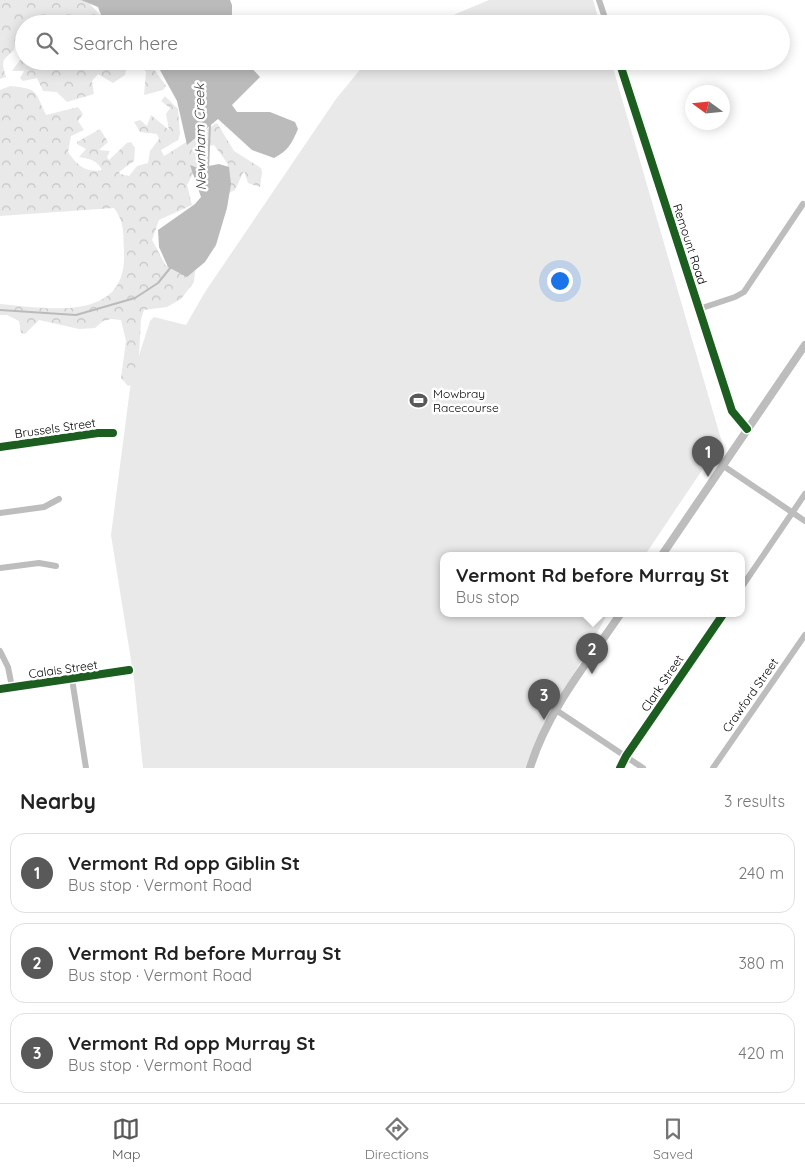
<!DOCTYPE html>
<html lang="en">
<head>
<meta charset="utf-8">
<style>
	:root { --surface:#fff; --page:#f6f6f6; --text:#222; --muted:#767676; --line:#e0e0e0; --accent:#595959 }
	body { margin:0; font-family:Quicksand,sans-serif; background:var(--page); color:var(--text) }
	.compass { position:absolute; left:685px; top:85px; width:45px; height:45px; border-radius:50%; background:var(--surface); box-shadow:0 2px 12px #0003; rotate:285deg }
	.you { position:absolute; left:559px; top:280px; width:18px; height:18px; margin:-12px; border:4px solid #fff; border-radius:50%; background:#1a73e8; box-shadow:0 0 0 8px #1a73e833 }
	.badge { display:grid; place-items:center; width:32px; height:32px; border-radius:50%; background:var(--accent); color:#fff; font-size:16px; font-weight:700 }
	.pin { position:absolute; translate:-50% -41px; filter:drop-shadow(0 1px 2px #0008) }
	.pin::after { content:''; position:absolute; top:26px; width:18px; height:15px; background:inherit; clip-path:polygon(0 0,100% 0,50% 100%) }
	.popup { position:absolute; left:440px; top:552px; width:305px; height:65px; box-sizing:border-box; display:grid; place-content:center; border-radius:10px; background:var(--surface); filter:drop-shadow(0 1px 4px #0005); font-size:16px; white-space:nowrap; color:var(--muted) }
	.popup b { font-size:19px; color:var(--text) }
	.popup::after { content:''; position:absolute; left:50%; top:100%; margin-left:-10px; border:10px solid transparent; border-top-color:var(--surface) }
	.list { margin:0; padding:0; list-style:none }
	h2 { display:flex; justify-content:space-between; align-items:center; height:65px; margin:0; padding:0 20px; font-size:21px }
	h2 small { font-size:16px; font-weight:400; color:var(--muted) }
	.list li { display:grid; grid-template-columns:32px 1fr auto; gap:15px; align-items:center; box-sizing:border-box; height:80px; margin:0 10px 10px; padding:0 10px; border:1px solid var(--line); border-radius:15px }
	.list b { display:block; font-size:19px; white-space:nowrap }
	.list p { margin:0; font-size:16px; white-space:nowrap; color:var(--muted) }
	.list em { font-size:16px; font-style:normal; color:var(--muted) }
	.icon { flex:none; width:28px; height:28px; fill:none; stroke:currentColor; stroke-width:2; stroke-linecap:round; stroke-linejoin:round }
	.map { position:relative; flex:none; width:805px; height:768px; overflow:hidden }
	.search { position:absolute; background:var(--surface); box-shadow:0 2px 12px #0003; left:15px; right:15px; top:15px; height:55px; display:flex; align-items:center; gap:12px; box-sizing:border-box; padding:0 18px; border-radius:28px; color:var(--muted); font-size:19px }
	.sheet { height:335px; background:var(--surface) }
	nav { display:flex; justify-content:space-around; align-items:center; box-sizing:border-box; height:70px; border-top:1px solid var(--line); background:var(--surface); font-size:14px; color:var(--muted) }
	nav a { display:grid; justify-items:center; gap:2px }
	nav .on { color:var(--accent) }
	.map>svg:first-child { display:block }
	.forest { fill:url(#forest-crowns) }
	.garden { fill:#e9e9e9 }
	.water { fill:#bbb }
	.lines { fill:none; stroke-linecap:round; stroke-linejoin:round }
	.stream { stroke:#bbb; stroke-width:2 }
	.minor { stroke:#bdbdbd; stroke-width:6 }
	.tertiary { stroke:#bdbdbd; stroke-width:8 }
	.cycleway-casing { stroke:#fff; stroke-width:11 }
	.cycleway { stroke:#1b5e20; stroke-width:8 }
	.labels { text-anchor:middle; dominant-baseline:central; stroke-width:5; stroke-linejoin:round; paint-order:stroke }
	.street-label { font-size:12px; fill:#000; stroke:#fff }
	.poi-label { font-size:12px; fill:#000; stroke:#fff; text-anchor:start }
	.water-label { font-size:14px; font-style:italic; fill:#3f3f3f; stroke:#fff }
</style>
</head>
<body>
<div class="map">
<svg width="805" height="768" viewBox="0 0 805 768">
	<defs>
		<pattern id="forest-crowns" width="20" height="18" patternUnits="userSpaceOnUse" patternTransform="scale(1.25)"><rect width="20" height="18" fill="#e9e9e9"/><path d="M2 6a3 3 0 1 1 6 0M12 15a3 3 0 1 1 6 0" fill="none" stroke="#c6c6c6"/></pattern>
	</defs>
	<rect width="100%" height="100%" fill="#fff"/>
	<path class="forest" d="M0 0H86L109 24H24V29L17 32 14 50C2 61 1 60 6 77L0 79Z
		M20 60 32 67 36 64 33 61H124L127 66 125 75 113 83 98 74 92 81 94 94 67 102 57 92 43 91 37 78 23 81 20 78 24 71H12Z
		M138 61H148L166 86 163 90 144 95 146 72Z
		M10 86C39 89 34 90 46 115L78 107 83 114 78 121 84 130 71 136 68 152C77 165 85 173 102 170 97 160 90 159 79 157L86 149 77 144V142L100 129 108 142 99 150 110 151 107 157 109 160 127 143 131 142 135 148 134 161 119 172 120 174 129 176 137 166 148 163 150 151 159 139 157 134 140 132 134 122 140 120 147 126 151 115 169 130 166 114 170 108 161 101 165 96 178 109 180 134 178 140 161 150 164 156 217 123 234 151 261 168 262 172 260 187 248 183 244 171 235 190 227 194 223 189 228 164 214 145 203 147 210 161 204 170 194 172 187 185 192 205 159 220 152 240 166 266 184 265 195 271 194 282 181 299 167 307 144 310 141 319 138 374 136 383 128 386 121 378 126 341 121 320 111 319 103 321 95 328 79 329 39 320 25 334 21 333 19 321 7 315H0V304C45 308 128 324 124 252 123 234 125 223 114 208L0 216V90Z"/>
	<path class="garden" d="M489 0H593L600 24H432Z
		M367 61H611L723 446 717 448 645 555H443V613H608L562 695 529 768H143L134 679 111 535 131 381 150 321 154 317 186 325 205 292 336 99Z"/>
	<path class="water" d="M81 0H230L232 5V24H115L101 15 98 7Z
		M155 61H245L260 77 232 105 237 112H270L295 122 298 129C292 143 288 151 274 158L252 150 218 119 187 145 177 101Z
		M219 164 229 167 231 184 227 208 216 245 205 262 187 277 168 267 159 247 158 230 195 204 201 197 190 165 198 168Z"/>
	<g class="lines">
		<path class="stream" d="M208 169 210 124
			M0 310 76 315 135 298 158 283 171 267"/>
		<path class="minor" d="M599 0 607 24
			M619 61 732 411 747 429
			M699 309 735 297 744 292 803 204
			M0 447 98 433H113
			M722 465 805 521
			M0 513 44 507 59 499
			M0 568 39 563 56 566
			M741 588 805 494
			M0 651 8 667 12 687
			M72 679 86 768
			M0 689 129 670
			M556 710 643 768
			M620 768 626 756 724 613
			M713 768 805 635"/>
		<path class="tertiary" d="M662 555 805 345
			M530 768C547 711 588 662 621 613"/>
		<defs>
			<path id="cycleway" d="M619 61 732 411 747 429
				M0 447 98 433H113
				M0 689 129 670
				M620 768 626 756 724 613"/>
		</defs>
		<use href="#cycleway" class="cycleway-casing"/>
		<use href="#cycleway" class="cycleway"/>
	</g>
	<defs>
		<symbol id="stadium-bare" viewBox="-9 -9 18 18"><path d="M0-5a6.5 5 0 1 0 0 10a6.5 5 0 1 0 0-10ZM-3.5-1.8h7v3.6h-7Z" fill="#595959" stroke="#fff" stroke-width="2.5" paint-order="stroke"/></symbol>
	</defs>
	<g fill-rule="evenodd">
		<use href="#stadium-bare" x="406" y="388" width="25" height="25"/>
	</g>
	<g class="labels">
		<g class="street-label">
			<text transform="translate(690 244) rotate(72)">Remount Road</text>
			<text transform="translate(55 428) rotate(-8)">Brussels Street</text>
			<text transform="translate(63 669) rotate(-8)">Calais Street</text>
			<text transform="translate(662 683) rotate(-56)">Clark Street</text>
			<text transform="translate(750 695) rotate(-55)">Crawford Street</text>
		</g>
		<g class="poi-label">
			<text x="433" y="393">Mowbray<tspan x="433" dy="14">Racecourse</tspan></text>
		</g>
		<g class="water-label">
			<text transform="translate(200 137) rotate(-91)">Newnham Creek</text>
		</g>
	</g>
</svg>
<svg class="compass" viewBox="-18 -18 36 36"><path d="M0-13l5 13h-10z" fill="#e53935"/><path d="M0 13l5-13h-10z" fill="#767676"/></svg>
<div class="you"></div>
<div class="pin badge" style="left:708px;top:477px">1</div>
<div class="pin badge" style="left:592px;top:674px">2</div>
<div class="popup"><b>Vermont Rd before Murray St</b>Bus stop</div>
<div class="pin badge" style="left:544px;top:720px">3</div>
<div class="search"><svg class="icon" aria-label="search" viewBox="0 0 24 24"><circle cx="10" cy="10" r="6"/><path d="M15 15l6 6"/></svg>Search here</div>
</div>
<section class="sheet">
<h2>Nearby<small>3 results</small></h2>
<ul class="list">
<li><span class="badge">1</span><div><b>Vermont Rd opp Giblin St</b><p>Bus stop · Vermont Road</p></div><em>240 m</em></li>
<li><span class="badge">2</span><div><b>Vermont Rd before Murray St</b><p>Bus stop · Vermont Road</p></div><em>380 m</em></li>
<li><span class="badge">3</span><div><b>Vermont Rd opp Murray St</b><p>Bus stop · Vermont Road</p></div><em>420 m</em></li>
</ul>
</section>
<nav>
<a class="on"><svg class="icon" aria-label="map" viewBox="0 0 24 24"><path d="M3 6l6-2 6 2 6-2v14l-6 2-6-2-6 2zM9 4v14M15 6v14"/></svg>Map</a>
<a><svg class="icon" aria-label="directions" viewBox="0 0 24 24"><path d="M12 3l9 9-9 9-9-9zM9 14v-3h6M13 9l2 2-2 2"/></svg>Directions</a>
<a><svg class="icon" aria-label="saved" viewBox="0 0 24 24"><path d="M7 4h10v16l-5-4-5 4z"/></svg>Saved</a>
</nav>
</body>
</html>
